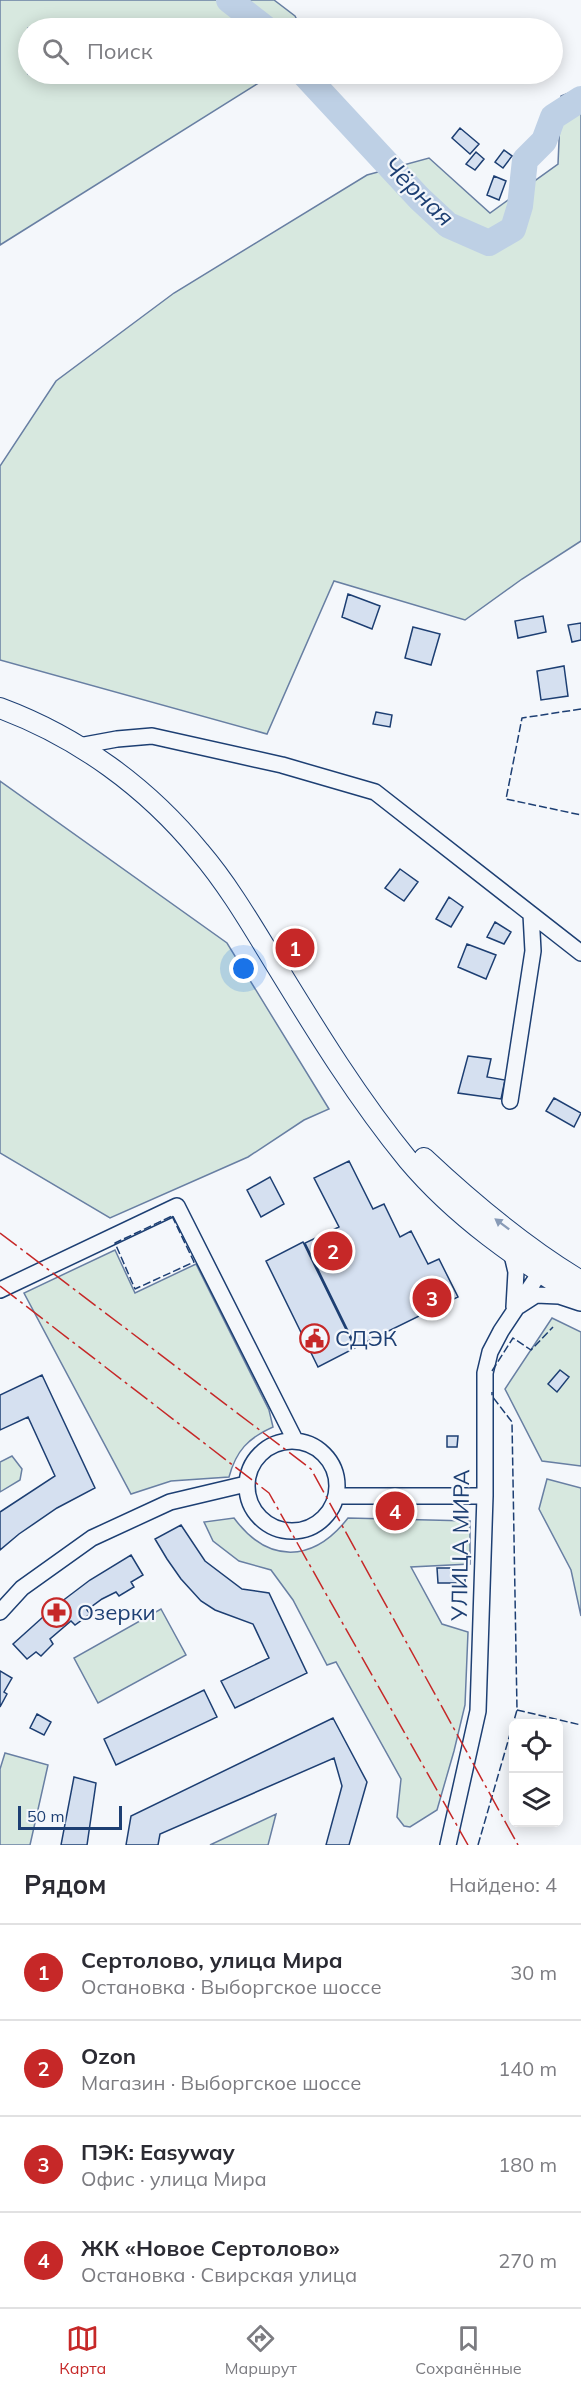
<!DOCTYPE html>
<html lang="ru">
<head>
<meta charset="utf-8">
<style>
	:root { --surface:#fff; --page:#f2f2f3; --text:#2b2b33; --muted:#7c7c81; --line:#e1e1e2; --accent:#c62828 }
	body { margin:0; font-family:Mulish,sans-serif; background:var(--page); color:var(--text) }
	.controls { position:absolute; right:18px; bottom:18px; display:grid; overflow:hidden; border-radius:9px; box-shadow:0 3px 15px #0003 }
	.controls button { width:54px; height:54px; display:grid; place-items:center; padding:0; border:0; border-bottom:2px solid var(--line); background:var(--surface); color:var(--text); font:30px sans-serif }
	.scale { position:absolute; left:18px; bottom:15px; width:104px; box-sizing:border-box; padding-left:6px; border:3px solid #1d3f73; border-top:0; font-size:16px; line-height:21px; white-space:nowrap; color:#1d3f73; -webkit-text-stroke:4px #f4f7fb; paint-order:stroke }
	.you { position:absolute; left:244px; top:969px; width:21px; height:21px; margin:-15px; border:4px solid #fff; border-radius:50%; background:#1a73e8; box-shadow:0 0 0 9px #1a73e833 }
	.badge { display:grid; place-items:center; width:39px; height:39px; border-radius:50%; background:var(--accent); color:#fff; font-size:20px; font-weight:700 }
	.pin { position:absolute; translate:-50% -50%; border:3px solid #fff; box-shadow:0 2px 6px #0006 }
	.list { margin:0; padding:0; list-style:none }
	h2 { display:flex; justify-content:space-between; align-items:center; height:78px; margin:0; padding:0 24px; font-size:26px }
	h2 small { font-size:20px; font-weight:400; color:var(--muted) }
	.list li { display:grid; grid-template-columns:39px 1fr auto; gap:18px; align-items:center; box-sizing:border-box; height:96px; padding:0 24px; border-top:2px solid var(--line) }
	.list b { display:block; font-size:22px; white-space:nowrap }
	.list p { margin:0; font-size:20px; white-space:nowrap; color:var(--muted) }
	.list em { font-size:20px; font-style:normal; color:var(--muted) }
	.icon { flex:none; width:33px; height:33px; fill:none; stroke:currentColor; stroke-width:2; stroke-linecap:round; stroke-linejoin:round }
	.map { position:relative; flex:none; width:581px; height:1845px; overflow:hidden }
	.search { position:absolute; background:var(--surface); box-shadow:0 3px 15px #0003; left:18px; right:18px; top:18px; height:66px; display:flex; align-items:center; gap:15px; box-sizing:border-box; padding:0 21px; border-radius:33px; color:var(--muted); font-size:22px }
	.sheet { height:462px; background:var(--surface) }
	nav { display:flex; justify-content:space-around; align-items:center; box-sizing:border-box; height:84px; border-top:2px solid var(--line); background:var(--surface); font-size:16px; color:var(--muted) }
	nav a { display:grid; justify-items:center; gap:3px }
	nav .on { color:var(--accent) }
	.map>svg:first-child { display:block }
	.green { fill:#d7e8df; stroke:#687fa3; stroke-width:1.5 }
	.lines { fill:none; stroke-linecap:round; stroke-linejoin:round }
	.river { stroke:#bed0e5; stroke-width:26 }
	.building { fill:#d5e0f0; stroke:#1d3f73; stroke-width:1.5 }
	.minor-casing { stroke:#1d3f73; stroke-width:18 }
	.major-casing { stroke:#1d3f73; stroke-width:22 }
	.minor { stroke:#f4f7fb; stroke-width:15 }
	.major { stroke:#f4f7fb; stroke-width:20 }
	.fence { stroke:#1d3f73; stroke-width:1.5; stroke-dasharray:8 3; stroke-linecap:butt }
	.power { stroke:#c62828; stroke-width:1.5; stroke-dasharray:21 4.5 3 4.5; stroke-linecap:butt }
	.oneway { fill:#889bb7 }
	.labels { text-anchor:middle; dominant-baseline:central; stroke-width:4.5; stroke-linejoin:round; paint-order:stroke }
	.poi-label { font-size:22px; fill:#1d3f73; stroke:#f4f7fb; text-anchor:start }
	.street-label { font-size:22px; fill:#1d3f73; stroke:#f4f7fb }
	.water-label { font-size:24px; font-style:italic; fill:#1d3f73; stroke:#f4f7fb }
</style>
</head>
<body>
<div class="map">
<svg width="581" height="1845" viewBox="0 0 581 1845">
	<rect width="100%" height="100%" fill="#f4f7fb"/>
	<path class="green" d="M0 0H274L295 16 301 28H28V74H273L0 245Z
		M581 88V541L522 579 465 620 334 581 267 734 0 660V466L56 381 174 293 367 175 429 158 490 213 558 164 561 96Z
		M0 781 227 943 329 1109 304 1120 248 1157 110 1218 0 1153Z
		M115 1250 135 1293 196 1264 269 1410 273 1427C248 1438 236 1451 229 1477L171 1481 131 1494 24 1293Z
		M552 1318 581 1332V1466L542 1461 505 1389Z
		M12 1456 22 1469 20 1480 0 1492V1462Z
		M547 1479 581 1488V1616L571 1570 539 1509Z
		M234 1518C268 1564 313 1563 348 1518L470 1521V1564L411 1567 442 1624 468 1632 465 1705 454 1751 437 1810 410 1827 404 1826 397 1817 401 1779 336 1662 327 1665 293 1600 271 1570 239 1561 213 1541 204 1522Z
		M161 1609 186 1655 98 1703 74 1658Z
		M5 1753 48 1765 30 1845H0V1769Z
		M276 1814 268 1845H210Z"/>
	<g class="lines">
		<path class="river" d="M229 0 265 28
			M304 74 419 198 448 225 489 243 513 229 520 206 525 160 544 141 553 117 581 99"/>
	</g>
	<path class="building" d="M460 128 479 144 470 154 452 138Z
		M504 150 512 156 503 168 495 162Z
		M476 152 484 159 475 170 466 164Z
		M494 176 506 181 499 200 487 195Z
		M348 594 380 606 372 629 342 617Z
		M543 616 546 632 518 638 515 621Z
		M581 623V640L572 642 568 625Z
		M413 627 440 634 431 665 405 658Z
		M564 666 568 696 541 700 537 671Z
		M376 712 392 715 390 727 373 724Z
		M400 869 418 882 404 901 385 888Z
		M449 897 463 907 451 927 436 919Z
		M495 922 511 932 504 944 487 937Z
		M467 944 496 955 486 979 458 967Z
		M468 1056 491 1059 487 1077 505 1080 501 1099 458 1093Z
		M554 1098 581 1113 574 1127 546 1111Z
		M349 1161 373 1209 384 1204 400 1237 411 1231 428 1264 439 1259 458 1297 356 1347 305 1243 339 1227 314 1178Z
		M270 1177 284 1204 261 1217 247 1190Z
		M303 1242 355 1348 318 1367 266 1261Z
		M560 1370 569 1377 557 1392 548 1384Z
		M42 1375 95 1488 57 1508 19 1534 0 1550V1512L55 1476 28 1417 0 1430V1395Z
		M447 1436H458L457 1447H447Z
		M181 1525 205 1561 242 1589 269 1593 307 1673 235 1708 221 1681 269 1658 253 1624 215 1610 201 1601 181 1579 167 1559 155 1539Z
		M131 1555 143 1575 131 1582 134 1587 119 1596 116 1592 102 1599 87 1610 90 1614 75 1625 71 1621 50 1639 53 1644 41 1656 36 1652 27 1659 13 1644 53 1608 90 1580Z
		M437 1568H465V1583H438Z
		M0 1671 12 1678 4 1692 7 1694 0 1707Z
		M204 1690 217 1717 116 1765 104 1739Z
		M37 1714 51 1722 44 1735 30 1728Z
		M333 1718 367 1782 349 1845H326L342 1786 334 1758 160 1834 158 1845H126L131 1816Z
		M74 1777 96 1783 87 1845H61Z"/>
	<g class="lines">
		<defs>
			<path id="minor" d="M79 746 117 739 152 736 282 765 375 792 581 953
				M510 1101 533 951 531 914
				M512 1255 516 1272 514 1307
				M0 1290 177 1206 295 1440
				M519 1306 536 1295 559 1296 580 1303
				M247 1486a45 45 0 1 1 90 0a45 45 0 1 1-90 0Z
				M336 1496H485
				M0 1612 22 1588 92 1538 170 1502 246 1484
				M448 1845 478 1711 485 1496V1373L490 1352 501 1331 545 1265"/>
			<path id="major" d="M0 708C78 737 147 787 200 852 229 886 252 926 276 965 317 1032 358 1099 408 1160 456 1217 518 1260 581 1298
				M424 1158C472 1203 524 1247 581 1281"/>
		</defs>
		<use href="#minor" class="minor-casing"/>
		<use href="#major" class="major-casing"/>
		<use href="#minor" class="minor"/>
		<use href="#major" class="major"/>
		<path class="fence" d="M581 709 522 718 506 799 581 815
			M172 1216 194 1262 135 1289 115 1243Z
			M492 1371 513 1338 531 1350 553 1327
			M517 1710 581 1725
			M478 1845 517 1710 512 1422 492 1396V1392"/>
		<path class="power" d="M0 1233 311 1469 518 1845
			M0 1286 269 1493 468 1845"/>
	</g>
	<defs><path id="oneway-solid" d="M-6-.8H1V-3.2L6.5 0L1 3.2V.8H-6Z" transform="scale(1.5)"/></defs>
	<use class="oneway" href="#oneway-solid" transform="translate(502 1224) rotate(-143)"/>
	<defs>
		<symbol id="civic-ring" viewBox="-11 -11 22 22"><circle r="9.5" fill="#f4f7fb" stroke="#c62828" stroke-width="1.5"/><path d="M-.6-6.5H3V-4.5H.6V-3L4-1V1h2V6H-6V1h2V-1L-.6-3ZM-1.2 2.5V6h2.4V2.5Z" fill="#c62828"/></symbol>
		<symbol id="pharmacy-ring" viewBox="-11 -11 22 22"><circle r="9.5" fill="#f4f7fb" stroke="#c62828" stroke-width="1.5"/><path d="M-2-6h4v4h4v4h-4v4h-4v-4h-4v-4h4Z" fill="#c62828"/></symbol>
	</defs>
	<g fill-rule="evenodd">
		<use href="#civic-ring" x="298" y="1322" width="33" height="33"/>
		<use href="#pharmacy-ring" x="40" y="1596" width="33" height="33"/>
	</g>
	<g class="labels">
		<g class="poi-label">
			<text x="335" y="1338">СДЭК</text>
			<text x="77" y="1612">Озерки</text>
		</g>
		<g class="street-label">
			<text transform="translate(460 1545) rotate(-89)">УЛИЦА МИРА</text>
		</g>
		<g class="water-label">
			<text transform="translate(419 191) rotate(44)">Чёрная</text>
		</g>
	</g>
</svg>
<div class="controls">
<button><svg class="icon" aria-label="locate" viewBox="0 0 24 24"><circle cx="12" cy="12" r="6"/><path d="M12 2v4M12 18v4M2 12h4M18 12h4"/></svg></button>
<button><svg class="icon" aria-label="layers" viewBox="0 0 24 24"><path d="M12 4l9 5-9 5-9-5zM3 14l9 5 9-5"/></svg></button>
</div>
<div class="scale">50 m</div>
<div class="you"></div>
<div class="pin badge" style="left:295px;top:948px">1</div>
<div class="pin badge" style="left:333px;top:1251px">2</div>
<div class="pin badge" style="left:432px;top:1298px">3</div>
<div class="pin badge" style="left:395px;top:1511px">4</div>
<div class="search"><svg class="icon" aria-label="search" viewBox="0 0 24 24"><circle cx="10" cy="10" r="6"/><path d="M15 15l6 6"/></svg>Поиск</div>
</div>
<section class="sheet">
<h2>Рядом<small>Найдено: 4</small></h2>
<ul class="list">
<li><span class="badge">1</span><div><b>Сертолово, улица Мира</b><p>Остановка · Выборгское шоссе</p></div><em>30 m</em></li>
<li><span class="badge">2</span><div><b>Ozon</b><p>Магазин · Выборгское шоссе</p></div><em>140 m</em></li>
<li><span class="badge">3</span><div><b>ПЭК: Easyway</b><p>Офис · улица Мира</p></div><em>180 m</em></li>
<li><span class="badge">4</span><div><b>ЖК «Новое Сертолово»</b><p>Остановка · Свирская улица</p></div><em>270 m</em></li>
</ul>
</section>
<nav>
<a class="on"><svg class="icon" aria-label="map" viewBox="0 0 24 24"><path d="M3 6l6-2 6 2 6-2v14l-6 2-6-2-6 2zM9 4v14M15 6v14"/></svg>Карта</a>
<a><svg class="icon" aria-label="directions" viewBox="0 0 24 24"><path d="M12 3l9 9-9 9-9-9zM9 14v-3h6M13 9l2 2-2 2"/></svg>Маршрут</a>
<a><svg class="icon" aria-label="saved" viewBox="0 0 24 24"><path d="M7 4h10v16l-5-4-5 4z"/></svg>Сохранённые</a>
</nav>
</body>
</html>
